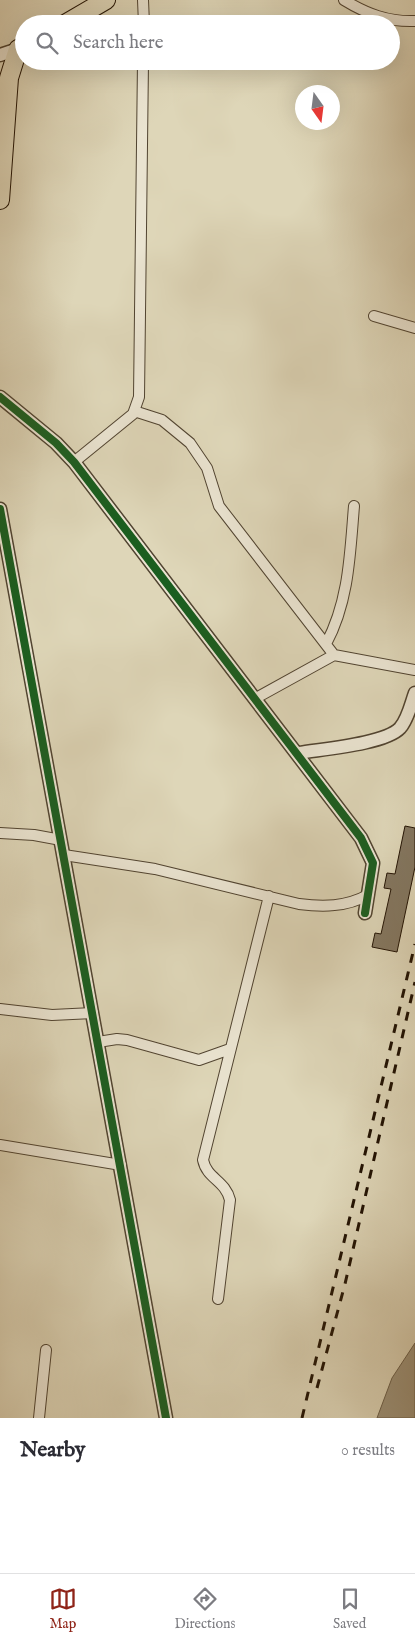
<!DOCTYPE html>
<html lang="en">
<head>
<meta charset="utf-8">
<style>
	:root { --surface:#fff; --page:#f7f7f7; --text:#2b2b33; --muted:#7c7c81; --line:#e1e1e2; --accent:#8f2418 }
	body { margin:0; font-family:"IM FELL English",serif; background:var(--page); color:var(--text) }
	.compass { position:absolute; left:295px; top:85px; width:45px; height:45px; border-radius:50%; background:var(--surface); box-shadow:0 5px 20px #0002; rotate:166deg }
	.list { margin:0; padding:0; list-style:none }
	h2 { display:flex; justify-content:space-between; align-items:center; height:65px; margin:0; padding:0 20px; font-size:21px }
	h2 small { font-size:16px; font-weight:400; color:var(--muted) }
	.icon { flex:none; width:28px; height:28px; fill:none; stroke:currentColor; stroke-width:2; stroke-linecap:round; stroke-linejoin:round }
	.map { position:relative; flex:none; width:415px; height:1418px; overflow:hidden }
	.search { position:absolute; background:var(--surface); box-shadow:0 5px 20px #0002; left:15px; right:15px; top:15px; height:55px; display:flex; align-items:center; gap:12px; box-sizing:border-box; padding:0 18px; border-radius:28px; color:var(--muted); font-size:19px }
	.sheet { height:155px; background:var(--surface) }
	nav { display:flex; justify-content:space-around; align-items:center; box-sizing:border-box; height:70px; border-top:1px solid var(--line); background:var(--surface); font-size:14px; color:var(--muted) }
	nav a { display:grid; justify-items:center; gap:2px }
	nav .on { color:var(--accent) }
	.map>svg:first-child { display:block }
	.water { fill:#9e947b; stroke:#6c604b }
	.building { fill:#847862; stroke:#221304 }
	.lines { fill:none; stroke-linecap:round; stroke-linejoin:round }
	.minor-casing { stroke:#514431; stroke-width:12 }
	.tertiary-casing { stroke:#514431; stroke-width:15 }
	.trunk-casing { stroke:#221304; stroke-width:20 }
	.minor { stroke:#eae4d1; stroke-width:10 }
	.tertiary { stroke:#eae4d1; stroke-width:12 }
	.trunk { stroke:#ded6b8; stroke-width:18 }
	.rail { stroke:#221304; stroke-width:3; stroke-dasharray:9 9; stroke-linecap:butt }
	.cycleway-casing { stroke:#eae4d1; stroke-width:11 }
	.cycleway { stroke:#1b5e20; stroke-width:8 }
</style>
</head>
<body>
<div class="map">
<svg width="415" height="1418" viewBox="0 0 415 1418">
	<rect width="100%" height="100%" fill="#ded6b8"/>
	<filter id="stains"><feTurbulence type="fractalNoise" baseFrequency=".004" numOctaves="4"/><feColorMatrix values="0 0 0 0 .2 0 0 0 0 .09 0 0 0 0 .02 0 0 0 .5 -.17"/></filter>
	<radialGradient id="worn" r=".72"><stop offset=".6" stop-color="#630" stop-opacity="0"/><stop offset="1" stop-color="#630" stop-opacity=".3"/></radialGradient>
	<path class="water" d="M415 1343V1418H377L392 1378Z"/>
	<path class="building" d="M405 826 415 828V867L397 952 372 947 375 933 381 934 391 889 384 888 387 873 395 874Z"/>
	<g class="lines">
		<defs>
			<path id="minor" d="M143 0 144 24
				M344 0C367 14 388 22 415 21
				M374 316 415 328
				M134 411 162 420 190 443 207 468 219 506 334 655
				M74 462 133 414 139 397 143 61
				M326 644C349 601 350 554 354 506
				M256 698 334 655 415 670
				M0 833 34 835 61 840
				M64 855 155 869 299 904C323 907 346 907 368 895
				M0 1009 52 1015 93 1013
				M98 1042 117 1039 127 1040 199 1060 230 1049
				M0 1145 121 1165
				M218 1299 230 1200C225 1180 207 1179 203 1160L269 896
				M39 1418 46 1350"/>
			<path id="tertiary" d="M0 55 18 49
				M0 397 56 443 74 462 361 838 373 863 365 913
				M0 509 166 1418
				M299 753C322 749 385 744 400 728 408 719 411 704 415 693"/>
			<path id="trunk" d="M65 24 106 0
				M0 200 9 78 18 49 24 46"/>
		</defs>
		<use href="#minor" class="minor-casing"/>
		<use href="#tertiary" class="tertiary-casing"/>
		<use href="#trunk" class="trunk-casing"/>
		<use href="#minor" class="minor"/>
		<use href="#tertiary" class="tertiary"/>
		<use href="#trunk" class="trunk"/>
		<path class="rail" d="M317 1388 345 1284 415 982
			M302 1418 415 944"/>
		<defs>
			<path id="cycleway" d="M0 397 56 443 74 462 361 838 373 863 365 913
				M0 509 166 1418"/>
		</defs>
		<use href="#cycleway" class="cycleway-casing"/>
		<use href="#cycleway" class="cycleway"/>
	</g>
	<rect width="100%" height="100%" filter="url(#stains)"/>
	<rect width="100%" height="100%" fill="url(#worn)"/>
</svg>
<svg class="compass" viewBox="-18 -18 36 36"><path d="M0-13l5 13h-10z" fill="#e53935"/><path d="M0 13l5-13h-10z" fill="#7c7c81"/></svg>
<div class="search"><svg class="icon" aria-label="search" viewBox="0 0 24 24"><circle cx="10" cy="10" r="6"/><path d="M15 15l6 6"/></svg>Search here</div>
</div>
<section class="sheet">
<h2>Nearby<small>0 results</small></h2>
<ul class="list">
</ul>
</section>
<nav>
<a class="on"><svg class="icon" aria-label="map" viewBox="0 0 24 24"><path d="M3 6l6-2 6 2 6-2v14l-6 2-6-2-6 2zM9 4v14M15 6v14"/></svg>Map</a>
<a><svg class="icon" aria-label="directions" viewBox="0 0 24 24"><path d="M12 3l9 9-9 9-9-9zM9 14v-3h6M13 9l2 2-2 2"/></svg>Directions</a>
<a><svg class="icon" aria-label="saved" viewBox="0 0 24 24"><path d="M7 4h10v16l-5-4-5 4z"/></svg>Saved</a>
</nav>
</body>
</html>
